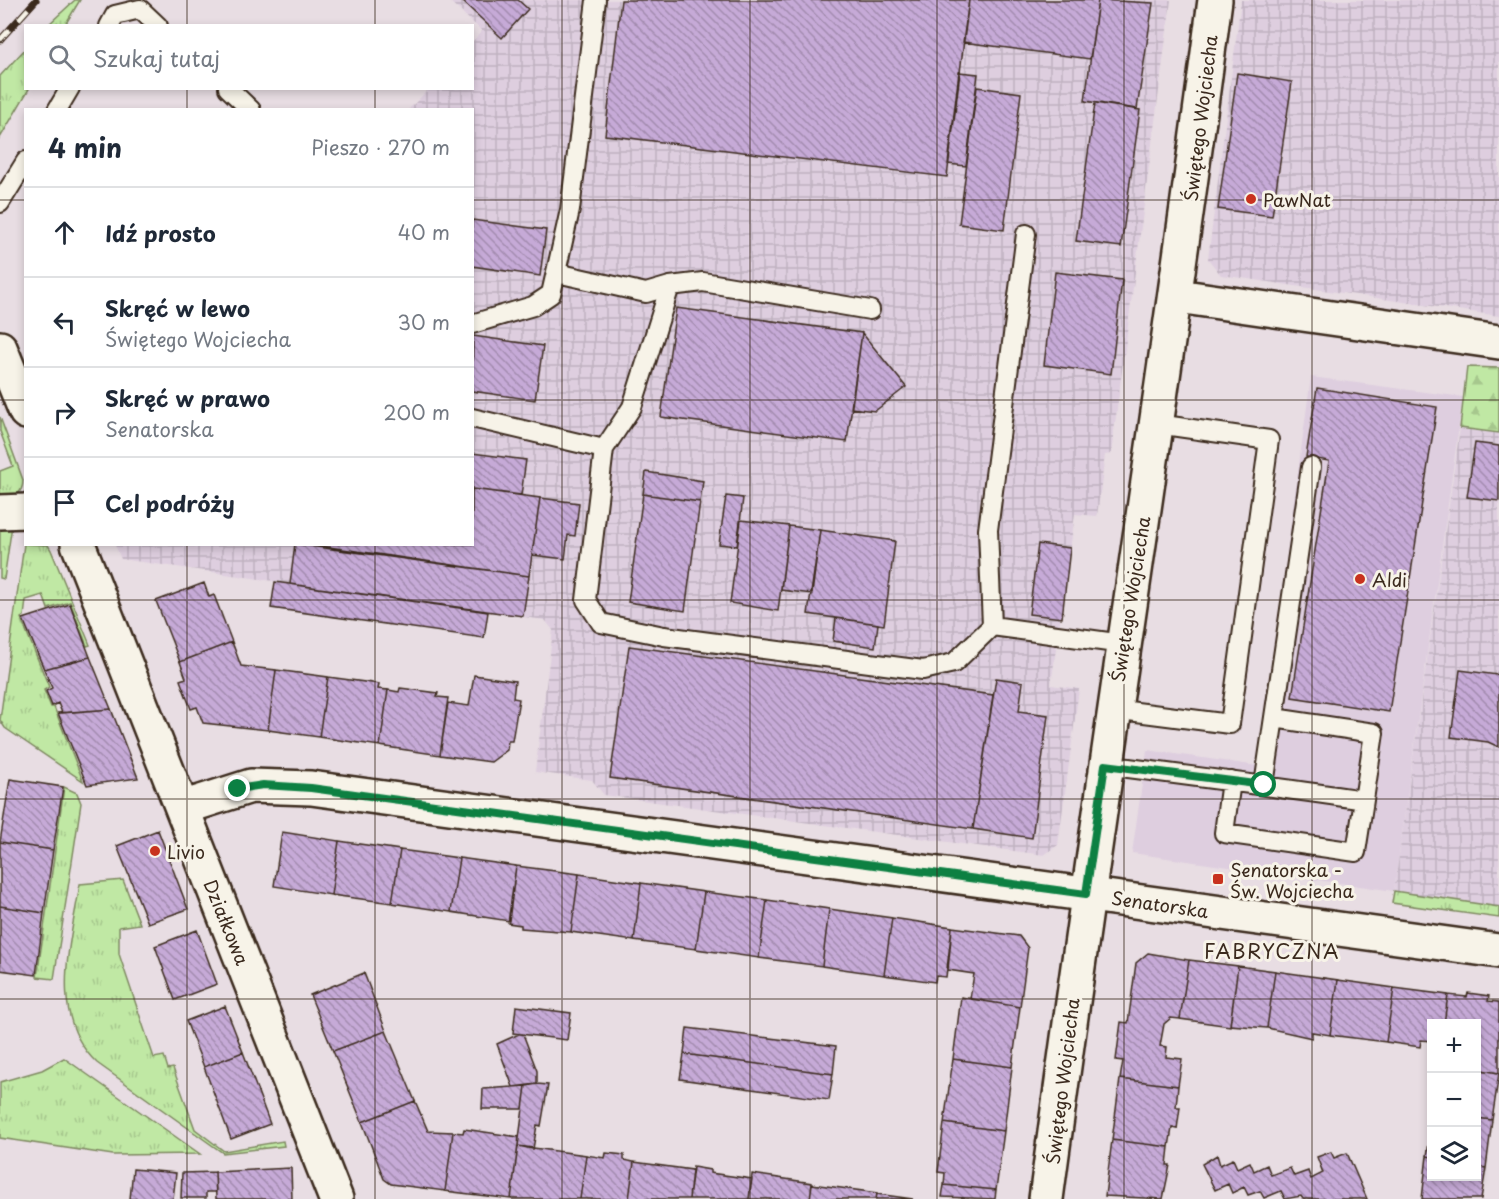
<!DOCTYPE html>
<html lang="pl">
<head>
<meta charset="utf-8">
<style>
	:root { --surface:#fff; --page:#f2f2f3; --text:#1f2937; --muted:#747a83; --line:#e0e1e3 }
	body { margin:0; font-family:"Playpen Sans",sans-serif; background:var(--page); color:var(--text) }
	.controls { position:absolute; right:18px; bottom:18px; display:grid; overflow:hidden; border-radius:0px; box-shadow:0 3px 9px #0003 }
	.controls button { width:54px; height:54px; display:grid; place-items:center; padding:0; border:0; border-bottom:2px solid var(--line); background:var(--surface); color:var(--text); font:30px sans-serif }
	.stop { position:absolute; width:18px; height:18px; margin:-14px; border:4px solid #0b8043; border-radius:50%; background:#fff }
	.stop.end { background:#0b8043; border-color:#fff; box-shadow:0 2px 6px #0008 }
	.list { margin:0; padding:0; list-style:none }
	h2 { display:flex; justify-content:space-between; align-items:center; height:78px; margin:0; padding:0 24px; font-size:26px }
	h2 small { font-size:20px; font-weight:400; color:var(--muted) }
	.list li { display:grid; grid-template-columns:39px 1fr auto; gap:18px; align-items:center; box-sizing:border-box; height:90px; padding:0 24px; border-top:2px solid var(--line) }
	.list b { display:block; font-size:22px; white-space:nowrap }
	.list p { margin:0; font-size:20px; white-space:nowrap; color:var(--muted) }
	.list em { font-size:20px; font-style:normal; color:var(--muted) }
	.icon { flex:none; width:33px; height:33px; fill:none; stroke:currentColor; stroke-width:2; stroke-linecap:round; stroke-linejoin:round }
	.map { position:relative; flex:none; width:1499px; height:1199px; overflow:hidden }
	.search { position:absolute; background:var(--surface); box-shadow:0 3px 9px #0003; left:24px; top:24px; width:450px; height:66px; display:flex; align-items:center; gap:15px; box-sizing:border-box; padding:0 21px; border-radius:0px; color:var(--muted); font-size:22px }
	.panel { position:absolute; background:var(--surface); box-shadow:0 3px 9px #0003; left:24px; top:108px; width:450px; height:438px; border-radius:0px }
	.map>svg:first-child { display:block }
	.built { fill:#decedf }
	.industrial { fill:url(#industrial-grid) }
	.grass { fill:url(#grass-tufts); stroke:#7e8961; stroke-width:1.5 }
	.forest { fill:url(#forest-firs); stroke:#7e8961; stroke-width:1.5 }
	.building { fill:url(#building-back-hatch); stroke:#3b2a1e; stroke-width:1.5 }
	.lines { fill:none; stroke-linecap:round; stroke-linejoin:round }
	.service-casing { stroke:#3b2a1e; stroke-width:22 }
	.minor-casing { stroke:#3b2a1e; stroke-width:38 }
	.tertiary-casing { stroke:#3b2a1e; stroke-width:38 }
	.service { stroke:#f7f3e8; stroke-width:18 }
	.minor { stroke:#f7f3e8; stroke-width:33 }
	.tertiary { stroke:#f7f3e8; stroke-width:33 }
	.rail-casing { stroke:#3b2a1e; stroke-width:7 }
	.rail { stroke:#f7f3e8; stroke-width:4.5; stroke-dasharray:14; stroke-linecap:butt }
	.route { stroke:#0b8043; stroke-width:8 }
	.grid { fill:none; stroke:#3b2a1e; stroke-width:1.5; stroke-opacity:0.55 }
	.poi-dot { fill:#c8321e; stroke:#f7f3e8; stroke-width:2 }
	.labels { text-anchor:middle; dominant-baseline:central; stroke-width:6; stroke-linejoin:round; paint-order:stroke }
	.street-label { font-size:18px; fill:#3b2a1e; stroke:#f7f3e8 }
	.poi-label { font-size:18px; fill:#3b2a1e; stroke:#f7f3e8; text-anchor:start }
	.neighbourhood-label { font-size:20px; letter-spacing:1.5px; fill:#3b2a1e; stroke:#f7f3e8 }
</style>
</head>
<body>
<div class="map">
<svg width="1499" height="1199" viewBox="0 0 1499 1199">
	<defs>
		<pattern id="industrial-grid" width="8" height="8" patternUnits="userSpaceOnUse" patternTransform="scale(1.5)"><rect width="8" height="8" fill="#decedf"/><path d="M0 4h8M4 0v8" fill="none" stroke="#bfb1bf"/></pattern>
		<pattern id="grass-tufts" width="24" height="20" patternUnits="userSpaceOnUse" patternTransform="scale(1.5)"><rect width="24" height="20" fill="#c0e8a4"/><path d="M3 7l-1-3M5 7V3M7 7l1-3M15 17l-1-3M17 17v-4M19 17l1-3" fill="none" stroke="#a6c78d"/></pattern>
		<pattern id="forest-firs" width="22" height="20" patternUnits="userSpaceOnUse" patternTransform="scale(1.5)"><rect width="22" height="20" fill="#c0e8a4"/><path d="M5 1l3.5 6h-7zM16 11l3.5 6h-7z" fill="#a6c78d"/></pattern>
		<pattern id="building-back-hatch" width="6" height="6" patternUnits="userSpaceOnUse" patternTransform="scale(1.5)"><rect width="6" height="6" fill="#c6aad7"/><path d="M-1 5l2 2M0 0l6 6M5-1l2 2" fill="none" stroke="#a28bae"/></pattern>
	</defs>
	<rect width="100%" height="100%" fill="#e8dde3"/>
	<filter id="ink" filterUnits="userSpaceOnUse"><feTurbulence type="fractalNoise" baseFrequency=".0167" numOctaves="2"/><feDisplacementMap in="SourceGraphic" scale="12" xChannelSelector="R" yChannelSelector="G"/><feConvolveMatrix kernelMatrix="1 2 1 2 8 2 1 2 1" color-interpolation-filters="sRGB"/></filter>
	<g filter="url(#ink)">
		<path class="built" d="M1311 377 1463 397 1394 891 1132 853 1147 750 1258 766Z"/>
		<path class="industrial" d="M448 0H1171L1111 454 1105 455 1097 516 1075 514 1051 685 1079 689 1058 845 1044 855 604 795 592 780 535 772 553 630 545 620 121 559 115 545 472 544V110L409 109 429 89 472 88 473 41 482 31Z
			M1241 0H1499V316L1221 275 1208 259Z
			M1460 428 1499 433V907L1394 891Z"/>
		<path class="grass" d="M75 0H80L65 25H48Z
			M25 49 26 88 29 89 0 138V76Z
			M0 417 23 480C23 496 13 497 0 498V471L13 466 0 431Z
			M12 525 4 579 0 578V526Z
			M25 537 26 544 48 545 51 550 90 645 87 646 70 602 48 609 43 595 26 600 24 616 21 618 49 687 44 690 51 707H54L83 781 5 728 0 720Z
			M64 787 77 793 81 803 54 979 37 977Z
			M123 880 140 924 119 927V954L154 1058 164 1056 168 1069 173 1068 195 1129 224 1151 283 1141 284 1146 223 1153 97 1063C47 1016 71 942 80 884Z
			M1394 891 1499 907V918L1392 903Z
			M64 1058 200 1154 113 1155 0 1138V1082L42 1070Z"/>
		<path class="forest" d="M1467 367 1499 368V433L1460 428Z"/>
		<path class="building" d="M461 0H518L528 9 502 38Z
			M621 0H969L947 177 605 135Z
			M969 0H1098L1090 59 963 42Z
			M1098 0 1153 3 1137 109 1085 101Z
			M959 72 978 74 966 166 948 164Z
			M1237 73 1292 82 1272 216 1218 209Z
			M977 87 1021 93 1004 230 959 224Z
			M1095 103 1140 110 1121 247 1076 241Z
			M472 220 546 230 540 276 472 266Z
			M1055 272 1122 280 1111 374 1044 365Z
			M676 308 862 333 847 442 661 417Z
			M862 333 906 387 875 411 851 408Z
			M473 336 543 346 535 400 472 391Z
			M1317 388 1437 407 1389 712 1292 697 1329 461 1306 457Z
			M1475 443 1499 446V501L1467 497Z
			M472 453 526 460 521 495 472 489Z
			M646 472 703 481 700 502 643 494Z
			M472 489 540 498 529 576 308 544H472Z
			M643 494 700 502 685 611 628 602Z
			M726 496 743 498 737 546 719 544Z
			M540 498 579 503 575 536 568 535 565 559 532 555Z
			M741 520 789 526 778 611 730 603Z
			M789 526 820 530 812 594 781 590Z
			M820 530 895 541 884 625 808 614Z
			M295 544 529 576 523 616 290 584Z
			M1038 544 1070 548 1062 618 1029 614Z
			M275 582 488 612 484 638 271 608Z
			M204 583 209 597 214 595 232 642 180 662 156 601Z
			M70 604 90 657 44 669 23 619Z
			M836 618 878 624 875 647 833 641Z
			M232 642 241 666 276 670 268 730 203 723 197 707 191 709 180 680 186 678 180 662Z
			M629 646 993 695 973 829 610 778Z
			M90 657 111 709 62 713 58 703 52 706 46 691 52 688 44 669Z
			M276 670 328 677 319 737 268 730Z
			M1460 670 1497 675 1499 670V747L1488 742 1451 737Z
			M474 675 515 681 513 698 519 699 512 741H508L507 750 491 762 440 755 448 703 469 706Z
			M328 677 379 684 378 689 388 690 380 746 319 737Z
			M996 678 1023 682 1019 711 1048 715 1032 838 973 829Z
			M400 688 438 693 437 697 448 698 440 755 380 746 388 690 399 692Z
			M111 709 138 778 87 785 58 713Z
			M10 779 63 787 53 850 0 842Z
			M158 830 188 909 148 923 117 846Z
			M282 832 339 841 331 895 274 886Z
			M339 841 400 850 392 903 331 895Z
			M0 842 53 850 44 913 0 906Z
			M400 850 459 858 451 912 392 903Z
			M459 858 516 866 509 921 451 912Z
			M516 866 579 874 571 932 521 928V925L508 923Z
			M579 874 641 883 634 941 571 932Z
			M641 883 704 892 696 949 634 941Z
			M704 892 767 900 759 958 696 949Z
			M767 900 829 909 822 966 759 958Z
			M0 906 44 913 36 975 0 970Z
			M829 909 892 918 884 975 822 966Z
			M892 918 952 927 946 977 936 976 935 982 884 975Z
			M952 927 1019 936 1028 948 1020 1007 970 999 974 974 948 970Z
			M197 930 217 984 175 1000 155 946Z
			M1148 953 1189 960 1180 1019 1171 1018 1164 1024 1160 1046 1167 1047 1166 1057 1182 1059 1178 1086 1120 1079 1123 1061 1116 1060 1121 1022 1128 1023 1136 963Z
			M1189 960 1238 966 1230 1026 1180 1019Z
			M1238 966 1275 971 1267 1028 1230 1025Z
			M1275 971 1338 980 1330 1035 1312 1032V1038L1267 1028Z
			M364 973 386 1031 333 1051 310 995Z
			M1338 980 1394 988 1386 1042 1330 1035Z
			M1394 988 1448 995 1444 1024H1432V1041L1421 1040 1420 1047 1386 1042Z
			M1468 993 1489 996 1488 1001 1499 1002V1073L1476 1069V1024H1444L1448 995 1467 997Z
			M961 997 1020 1007 1012 1067 953 1059Z
			M225 1006 243 1052 204 1067 186 1021Z
			M516 1006 571 1013 567 1040 513 1033Z
			M687 1028 836 1046 833 1074 684 1054Z
			M386 1031 415 1101 362 1122 333 1051Z
			M519 1034H523L537 1071V1084L513 1087 497 1044Z
			M243 1052 270 1124 231 1139 204 1067Z
			M684 1054 833 1074 829 1100 680 1079Z
			M953 1059 1012 1067 1004 1131 944 1123Z
			M1476 1069 1499 1073 1492 1120 1476 1118Z
			M1120 1079 1178 1086 1176 1107H1180L1177 1129 1172 1128 1169 1147 1112 1140Z
			M537 1084 548 1085 541 1126 537 1125 533 1149 518 1146 526 1086Z
			M526 1086 523 1109H482L483 1089Z
			M415 1101 428 1131 453 1132 445 1191 391 1184 384 1179 362 1122Z
			M1476 1118 1492 1120 1486 1168 1476 1166Z
			M944 1123 1004 1131 996 1190 944 1185 945 1173 938 1172Z
			M1432 1124V1157L1427 1156Z
			M464 1129 519 1137 511 1199 445 1191 453 1132 463 1133Z
			M1112 1140 1169 1147 1167 1165H1170L1163 1199 1105 1196Z
			M518 1146 586 1155 580 1199H511Z
			M1331 1152 1334 1158 1347 1153 1367 1199H1303L1301 1196 1285 1199 1281 1191 1264 1198 1260 1191 1248 1195 1244 1187 1232 1193 1228 1184 1215 1190 1202 1164 1217 1155 1220 1165 1233 1159 1237 1168 1250 1162 1254 1171 1267 1165 1271 1175 1290 1168 1294 1176 1308 1171 1311 1179 1323 1173 1317 1157Z
			M606 1153 624 1155V1160L634 1162 629 1199H580L586 1155 605 1158Z
			M1427 1156 1432 1157V1176H1476V1166L1486 1168 1481 1199H1422Z
			M634 1162 692 1170 689 1199H629Z
			M693 1167 710 1170V1173L752 1179 749 1199H689Z
			M291 1168 292 1199H216L215 1172Z
			M133 1169 176 1173 173 1199H130Z
			M215 1172 216 1192H206V1198H181L182 1173Z
			M752 1174 812 1183 810 1199H749Z
			M812 1184 877 1193 876 1199H810Z
			M944 1185 996 1190 995 1199 942 1197Z
			M877 1194 913 1199H876Z"/>
		<g class="lines">
			<defs>
				<path id="service" d="M109 26 115 15 140 9 158 26
					M228 88 251 110
					M57 110 70 88
					M0 203 26 161
					M557 273 646 293 670 286 703 282 870 310
					M472 324 533 306 551 294 570 210 596 0
					M472 418 604 449 586 600 601 623 664 636 923 670 954 663 992 626 1123 644
					M604 449 632 407 670 286
					M992 626 988 530 1026 234
					M1113 709 1230 724 1269 440 1157 424
					M1274 718 1374 733 1364 800
					M1105 765C1191 776 1277 787 1364 800L1356 852 1224 833 1231 781
					M1264 785 1311 467"/>
				<path id="minor" d="M1177 296 1499 342
					M0 512 26 511
					M1046 1199C1099 799 1163 400 1215 0"/>
				<path id="tertiary" d="M0 348 26 412
					M78 544 336 1199
					M182 808 251 786 311 788 1499 951"/>
			</defs>
			<use href="#service" class="service-casing"/>
			<use href="#minor" class="minor-casing"/>
			<use href="#tertiary" class="tertiary-casing"/>
			<use href="#service" class="service"/>
			<use href="#minor" class="minor"/>
			<use href="#tertiary" class="tertiary"/>
			<defs>
				<path id="rail" d="M0 40 36 0"/>
			</defs>
			<use href="#rail" class="rail-casing"/>
			<use href="#rail" class="rail"/>
		</g>
	</g>
	<g class="lines" filter="url(#ink)">
		<path class="route" d="M238 789 263 785 311 788 1086 894 1105 765 1264 785"/>
	</g>
	<path class="grid" d="M187 0V26M375 0V26M562 0V1199M750 0V1199M937 0V1199M1124 0V1199M1312 0V1199M187 88V110M375 88V110M0 200H26M472 200H1499M0 400H26M472 400H1499M187 544V1199M375 544V1199M0 600H1499M0 799H1499M0 999H1499"/>
	<g class="poi-dot">
		<circle cx="1251" cy="199" r="6"/>
		<circle cx="1360" cy="579" r="6"/>
		<circle cx="155" cy="851" r="6"/>
		<rect x="1212" y="873" width="12" height="12" rx="3"/>
	</g>
	<g class="labels">
		<g class="street-label">
			<text transform="translate(1200 118) rotate(-83)">Świętego Wojciecha</text>
			<text transform="translate(1130 599) rotate(-81)">Świętego Wojciecha</text>
			<text transform="translate(1160 904) rotate(8)">Senatorska</text>
			<text transform="translate(227 922) rotate(68)">Działkowa</text>
			<text transform="translate(1062 1081) rotate(-83)">Świętego Wojciecha</text>
		</g>
		<g class="poi-label">
			<text x="1263" y="199">PawNat</text>
			<text x="1372" y="579">Aldi</text>
			<text x="167" y="851">Livio</text>
			<text x="1230" y="869">Senatorska -<tspan x="1230" dy="21">Św. Wojciecha</tspan></text>
		</g>
		<g class="neighbourhood-label">
			<text x="1272" y="951">FABRYCZNA</text>
		</g>
	</g>
</svg>
<div class="controls">
<button>+</button>
<button>−</button>
<button><svg class="icon" aria-label="layers" viewBox="0 0 24 24"><path d="M12 4l9 5-9 5-9-5zM3 14l9 5 9-5"/></svg></button>
</div>
<div class="stop" style="left:1264px;top:785px"></div>
<div class="stop end" style="left:238px;top:789px"></div>
<div class="search"><svg class="icon" aria-label="search" viewBox="0 0 24 24"><circle cx="10" cy="10" r="6"/><path d="M15 15l6 6"/></svg>Szukaj tutaj</div>
<section class="panel">
<h2>4 min<small>Pieszo · 270 m</small></h2>
<ul class="list">
<li><svg class="icon" aria-label="ahead" viewBox="0 0 24 24"><path d="M12 20V5M6 11l6-6 6 6"/></svg><div><b>Idź prosto</b></div><em>40 m</em></li>
<li><svg class="icon" aria-label="left" viewBox="0 0 24 24"><path d="M17 20v-9H6M10 6l-5 5 5 5"/></svg><div><b>Skręć w lewo</b><p>Świętego Wojciecha</p></div><em>30 m</em></li>
<li><svg class="icon" aria-label="right" viewBox="0 0 24 24"><path d="M7 20v-9h11M14 6l5 5-5 5"/></svg><div><b>Skręć w prawo</b><p>Senatorska</p></div><em>200 m</em></li>
<li><svg class="icon" aria-label="arrive" viewBox="0 0 24 24"><path d="M6 21V4h12l-3 4 3 4H6"/></svg><div><b>Cel podróży</b></div></li>
</ul>
</section>
</div>
</body>
</html>
